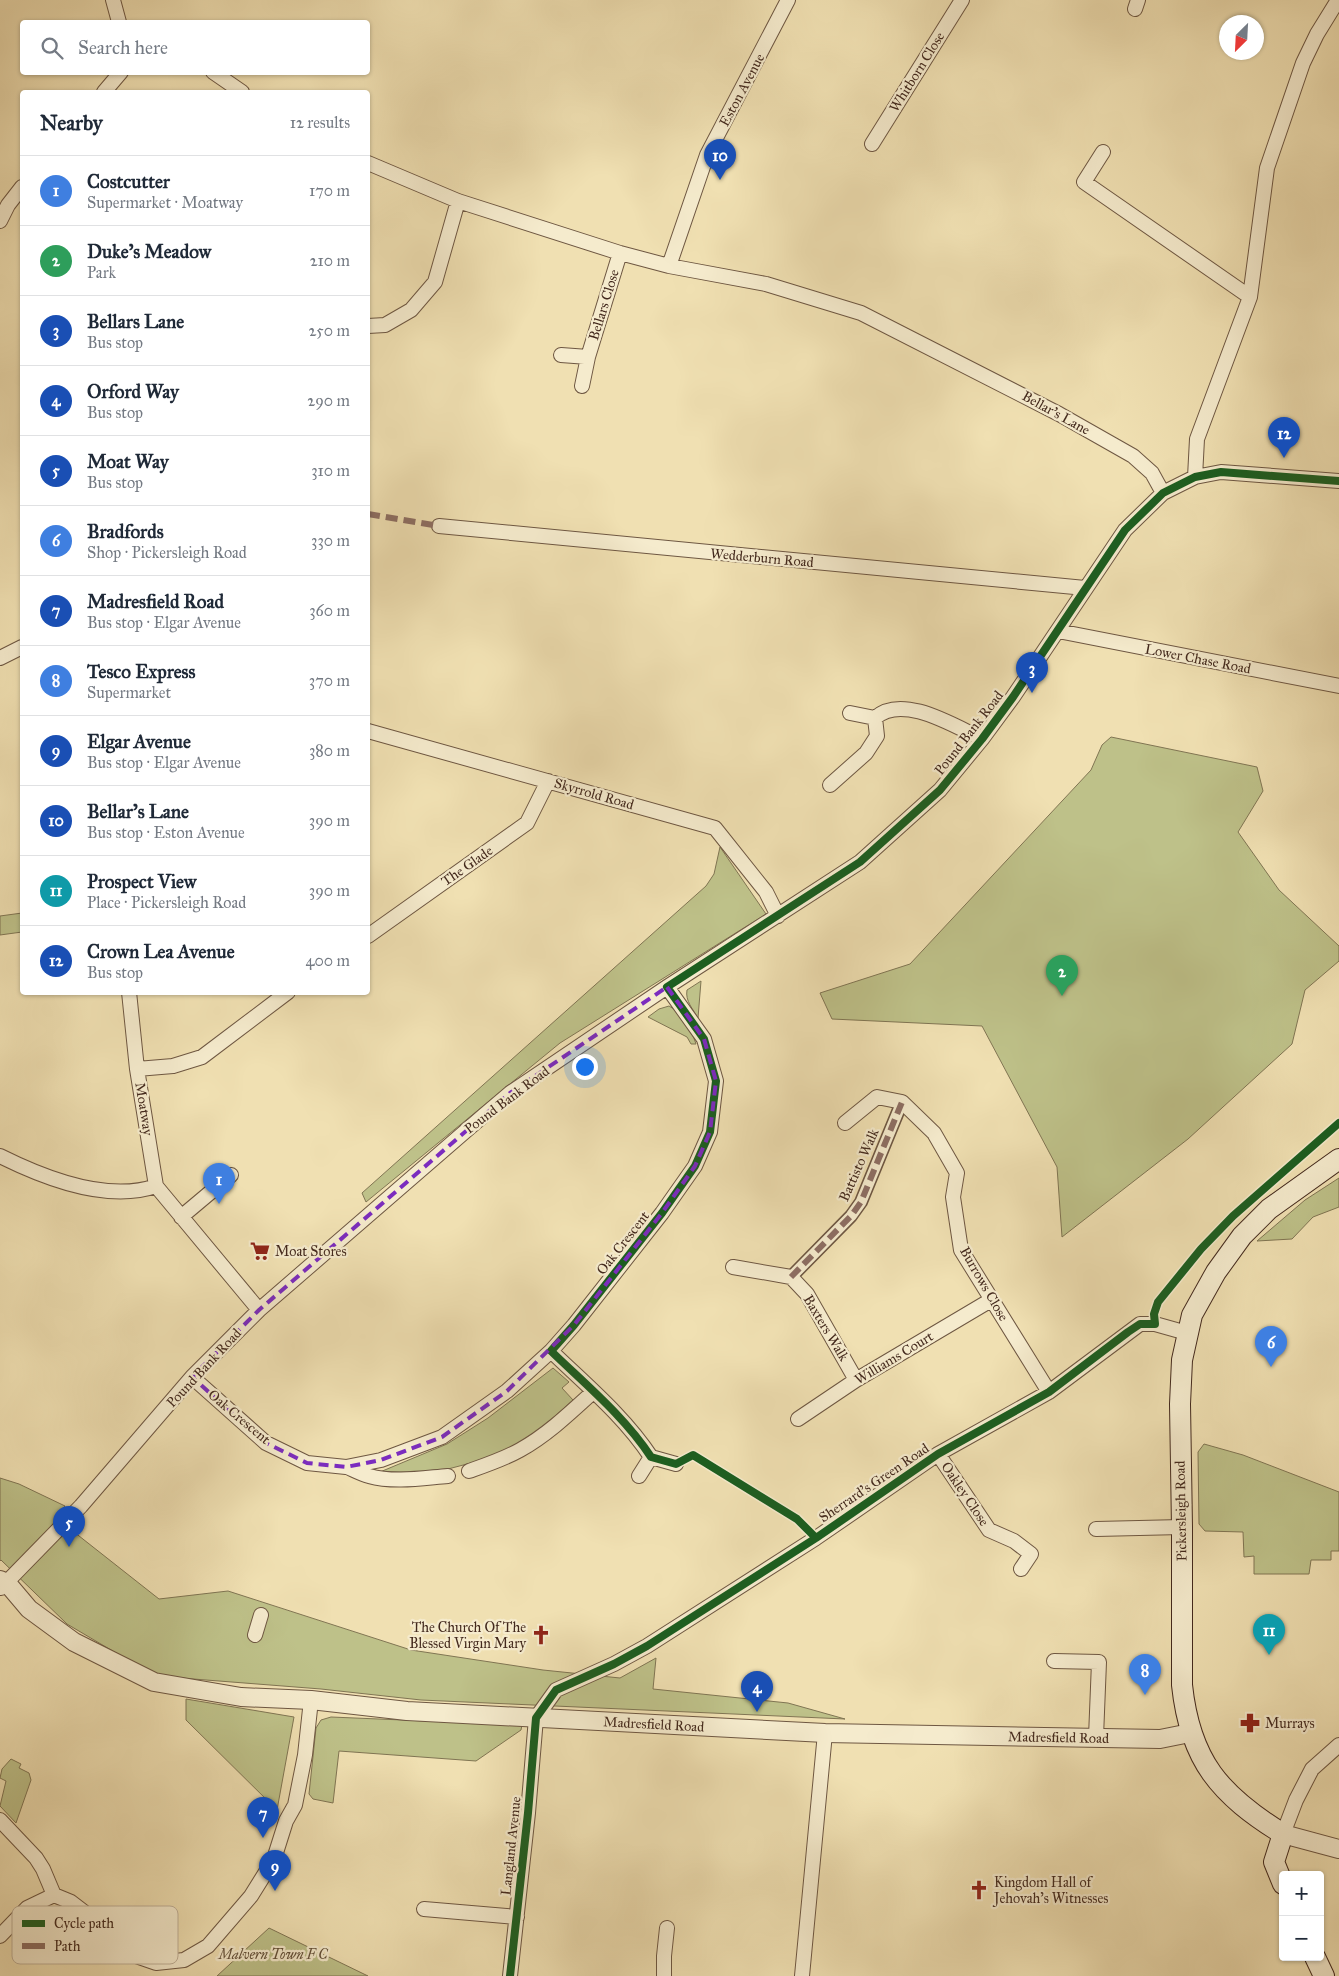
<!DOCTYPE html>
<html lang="en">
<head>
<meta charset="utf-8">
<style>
	:root { --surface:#fff; --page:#f6f6f7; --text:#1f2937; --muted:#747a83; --line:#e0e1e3; --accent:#db2777 }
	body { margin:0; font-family:"IM FELL Great Primer",serif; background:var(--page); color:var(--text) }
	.controls { position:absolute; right:15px; bottom:15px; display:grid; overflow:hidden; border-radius:5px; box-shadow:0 1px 4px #0004 }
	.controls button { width:45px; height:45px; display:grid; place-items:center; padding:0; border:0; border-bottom:1px solid var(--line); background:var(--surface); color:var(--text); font:25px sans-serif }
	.compass { position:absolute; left:1219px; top:15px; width:45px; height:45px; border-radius:50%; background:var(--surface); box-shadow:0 1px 4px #0004; rotate:204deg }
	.you { position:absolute; left:584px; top:1066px; width:18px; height:18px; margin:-12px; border:4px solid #fff; border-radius:50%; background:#1a73e8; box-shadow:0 0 0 8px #1a73e833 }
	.badge { display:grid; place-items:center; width:32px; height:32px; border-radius:50%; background:var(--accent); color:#fff; font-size:16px; font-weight:700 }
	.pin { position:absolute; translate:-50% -41px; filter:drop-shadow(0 1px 2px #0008) }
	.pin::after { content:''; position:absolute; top:26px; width:18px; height:15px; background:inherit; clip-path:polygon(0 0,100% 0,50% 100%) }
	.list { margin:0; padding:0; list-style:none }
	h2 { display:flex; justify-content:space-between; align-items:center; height:65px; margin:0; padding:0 20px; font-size:21px }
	h2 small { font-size:16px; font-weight:400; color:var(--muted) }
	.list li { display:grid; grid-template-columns:32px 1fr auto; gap:15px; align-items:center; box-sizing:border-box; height:70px; padding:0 20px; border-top:1px solid var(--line) }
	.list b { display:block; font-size:19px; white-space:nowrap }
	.list p { margin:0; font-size:16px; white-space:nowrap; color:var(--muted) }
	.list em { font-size:16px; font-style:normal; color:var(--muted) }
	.icon { flex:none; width:28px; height:28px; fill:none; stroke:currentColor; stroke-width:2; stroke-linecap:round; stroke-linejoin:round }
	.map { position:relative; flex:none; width:1339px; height:1976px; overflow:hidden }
	.search { position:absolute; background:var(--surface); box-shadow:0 1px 4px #0004; left:20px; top:20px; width:350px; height:55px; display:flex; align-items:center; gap:12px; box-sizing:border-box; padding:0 18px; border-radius:5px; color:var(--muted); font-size:19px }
	.panel { position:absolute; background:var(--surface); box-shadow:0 1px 4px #0004; left:20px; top:90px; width:350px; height:905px; border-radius:5px }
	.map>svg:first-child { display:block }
	.green { fill:#bec189; stroke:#807553 }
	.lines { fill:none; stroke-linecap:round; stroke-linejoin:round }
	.pedestrian-casing { stroke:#6e5742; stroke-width:14 }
	.minor-casing { stroke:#6e5742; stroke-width:16 }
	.tertiary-casing { stroke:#6e5742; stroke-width:20 }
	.secondary-casing { stroke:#43291d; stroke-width:22 }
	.pedestrian { stroke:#f5ebcd; stroke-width:11 }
	.minor { stroke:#f5ebcd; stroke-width:14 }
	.tertiary { stroke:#f5ebcd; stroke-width:18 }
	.secondary { stroke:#f5ebcd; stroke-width:20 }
	.quiet { stroke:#8d6e63; stroke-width:6; stroke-dasharray:12 6; stroke-linecap:butt }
	.cycleway-casing { stroke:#f5ebcd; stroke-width:11 }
	.cycleway { stroke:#1b5e20; stroke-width:8 }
	.marked { fill:none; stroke:#7b2cbf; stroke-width:4; stroke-dasharray:10 6; stroke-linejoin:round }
	.labels { text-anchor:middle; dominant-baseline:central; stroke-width:4.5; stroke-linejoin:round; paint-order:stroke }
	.street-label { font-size:14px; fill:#43291d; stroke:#f5ebcd }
	.poi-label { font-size:14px; fill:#43291d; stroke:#f5ebcd; text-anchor:start }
	.park-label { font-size:14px; font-style:italic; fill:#624f38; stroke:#f5ebcd }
	.key { fill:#f5ebcd; stroke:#c0b198; stroke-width:1 }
	.key-label { font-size:14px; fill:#43291d }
</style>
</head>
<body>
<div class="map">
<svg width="1339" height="1976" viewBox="0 0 1339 1976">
	<rect width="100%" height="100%" fill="#f0e0b2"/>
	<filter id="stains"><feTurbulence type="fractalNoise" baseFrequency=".004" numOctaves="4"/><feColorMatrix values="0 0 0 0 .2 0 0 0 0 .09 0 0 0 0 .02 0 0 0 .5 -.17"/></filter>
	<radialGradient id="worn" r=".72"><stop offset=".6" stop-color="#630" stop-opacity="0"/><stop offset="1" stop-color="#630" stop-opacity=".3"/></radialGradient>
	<path class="green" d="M1111 737 1257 767 1263 791 1238 832 1279 890 1339 946V961L1305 990 1292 1044 1188 1139 1062 1237 1057 1167 982 1026 832 1019 820 993 910 964 1091 770 1102 745Z
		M720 847 766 914 560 1043 366 1202 362 1193 706 886 714 874Z
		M22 913V932L0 935V916Z
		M701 981 698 1018C693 1009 685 1001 687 990Z
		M669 1006C683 1013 691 1029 696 1044H691L687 1037 648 1017 659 1009Z
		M1339 1178V1207L1313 1217 1292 1239 1257 1241 1305 1200Z
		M553 1368 569 1382 562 1388 573 1400 535 1434 490 1458 448 1469 414 1472H380L447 1444 488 1418Z
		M1204 1444 1243 1455 1339 1492V1551H1331V1560H1311L1309 1574H1254V1556L1244 1557 1243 1532 1205 1531 1199 1524 1198 1452Z
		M0 1478 19 1484 65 1506 55 1517 159 1599 228 1591 411 1650 543 1670 620 1678 656 1658 653 1689 788 1703 845 1719 421 1700 321 1689 155 1676 67 1624 1 1560 0 1561Z
		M186 1699 294 1717 277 1810 186 1720Z
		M331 1717 522 1725 521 1730 476 1761 339 1751 333 1803 313 1799 309 1794 316 1728 321 1720Z
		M11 1759 21 1764 19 1768 29 1773 31 1780 16 1823 0 1806 6 1781 0 1778 2 1769Z
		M269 1928 368 1976H217Z"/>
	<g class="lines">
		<defs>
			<path id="pedestrian" d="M791 1277 851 1216 861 1202 902 1102"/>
			<path id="minor" d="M113 0 119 22
				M1135 9 1138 0
				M213 72 242 92
				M104 92 121 72
				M872 144 962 0
				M1103 152 1084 182 1250 297
				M368 163 458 201 620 253 669 266 766 284 861 313 1059 414 1133 456 1152 473 1163 493
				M0 221 8 205 22 187
				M669 266 707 155 788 0
				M368 326 385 325 411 310 435 282 458 201
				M561 355 588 357 620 253
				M582 386 588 357
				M1195 477 1197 439 1250 297 1267 168 1303 63 1317 34 1338 0
				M439 526 1085 588
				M1058 631 1339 686
				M0 658 22 647
				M850 713 875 718C902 693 954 726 982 739
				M368 731 715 828 766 892 778 916
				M830 785 866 753 877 736 875 718
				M368 936 527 823 548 781
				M129 992 137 1069 156 1186 259 1310
				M137 1069 173 1066 202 1057 288 992
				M845 1123 877 1097 902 1102 934 1133 957 1173 953 1197 961 1250 1049 1392
				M0 1156C44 1178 107 1203 156 1186
				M181 1217 231 1175
				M733 1267 791 1277 807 1294 856 1380
				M551 1351C585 1384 624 1416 651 1457L676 1464
				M192 1377 266 1443 307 1463 346 1467 381 1460 442 1437 507 1391 551 1351 574 1325 662 1213 695 1166 710 1132 716 1081 704 1039 667 987
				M798 1419 856 1380 991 1300
				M938 1454 989 1530 1014 1541 1031 1554 1021 1569
				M347 1467C354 1470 361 1474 369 1476 394 1483 423 1478 448 1476
				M469 1471C486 1465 504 1459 520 1450 547 1435 570 1413 593 1392
				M639 1476 651 1457
				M1096 1529 1182 1527
				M1 1588 81 1506 192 1377 259 1310 483 1116 510 1093 667 987 860 862 940 790 982 739 1013 697 1125 530 1163 493 1195 477 1221 472 1339 481
				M255 1635 261 1615
				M1054 1661 1099 1662 1096 1737
				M0 1820 36 1858 43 1869 54 1895
				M1283 1834 1296 1800 1312 1769 1339 1745
				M424 1909 517 1917
				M0 1936 27 1908 54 1895 71 1902 101 1925 130 1954 156 1963 184 1960 208 1946 251 1896 274 1859 286 1821 295 1805 305 1755 311 1700
				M510 1976 528 1813 536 1718 556 1690 614 1664 647 1646 816 1538 938 1454 1049 1392 1140 1324H1155L1187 1333
				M664 1976V1956L667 1928
				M802 1976 825 1733"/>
			<g id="tertiary">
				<path id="s1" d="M0 1580 7 1583 29 1609 74 1642 154 1682 241 1697 311 1700 407 1711 825 1733 1160 1739 1190 1733"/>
				<path d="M1283 1834 1339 1849"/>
			</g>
			<path id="secondary" d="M1283 1884 1274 1862 1283 1834C1220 1795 1190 1761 1182 1685V1527L1180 1404 1182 1360 1192 1315 1216 1272 1242 1236 1269 1209 1339 1159
				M1315 1957 1324 1976"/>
		</defs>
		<use href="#pedestrian" class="pedestrian-casing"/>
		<use href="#minor" class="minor-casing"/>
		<use href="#tertiary" class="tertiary-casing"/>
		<use href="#secondary" class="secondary-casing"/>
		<use href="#pedestrian" class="pedestrian"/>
		<use href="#minor" class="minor"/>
		<use href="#tertiary" class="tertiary"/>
		<use href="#secondary" class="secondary"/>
		<path class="quiet" d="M368 514 439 526
			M791 1277 851 1216 861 1202 902 1102"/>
		<defs>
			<path id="cycleway" d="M816 1538 797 1519 693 1455 676 1464 651 1457C624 1416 585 1384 551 1351L574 1325 662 1213 695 1166 710 1132 716 1081 704 1039 667 987 860 862 940 790 982 739 1013 697 1125 530 1163 493 1195 477 1221 472 1339 481
				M510 1976 528 1813 536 1718 556 1690 614 1664 647 1646 816 1538 938 1454 1049 1392 1128 1332 1140 1324H1155L1154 1314 1158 1302 1201 1249 1233 1216 1339 1123"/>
		</defs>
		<use href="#cycleway" class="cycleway-casing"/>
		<use href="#cycleway" class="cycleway"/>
	</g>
	<path class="marked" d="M667 987 704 1039 716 1081 710 1132 695 1166 662 1213 574 1325 507 1391 442 1437 381 1460 346 1467 307 1463 266 1443 192 1377 259 1310 510 1093Z"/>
	<defs>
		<symbol id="supermarket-bare" viewBox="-9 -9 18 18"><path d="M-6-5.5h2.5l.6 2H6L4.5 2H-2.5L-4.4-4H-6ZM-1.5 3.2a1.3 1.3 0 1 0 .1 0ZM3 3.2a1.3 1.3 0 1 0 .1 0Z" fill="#8f2418" stroke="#f5ebcd" stroke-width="2.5" paint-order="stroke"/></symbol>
		<symbol id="church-bare" viewBox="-9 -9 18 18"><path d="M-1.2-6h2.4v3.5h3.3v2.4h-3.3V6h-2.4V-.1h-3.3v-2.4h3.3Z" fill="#8f2418" stroke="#f5ebcd" stroke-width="2.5" paint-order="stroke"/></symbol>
		<symbol id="pharmacy-bare" viewBox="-9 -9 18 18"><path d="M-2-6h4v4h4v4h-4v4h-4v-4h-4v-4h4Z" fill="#8f2418" stroke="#f5ebcd" stroke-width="2.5" paint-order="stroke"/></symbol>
	</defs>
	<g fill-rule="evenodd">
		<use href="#supermarket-bare" x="246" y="1237" width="28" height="28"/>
		<use href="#church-bare" x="527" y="1621" width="28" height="28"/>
		<use href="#pharmacy-bare" x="1236" y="1709" width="28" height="28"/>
		<use href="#church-bare" x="965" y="1876" width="28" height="28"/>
	</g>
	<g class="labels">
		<g class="street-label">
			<text transform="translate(917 72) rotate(-58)">Whitborn Close</text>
			<text transform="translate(742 90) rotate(-62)">Eston Avenue</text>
			<text transform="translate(604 305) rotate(-73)">Bellars Close</text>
			<text transform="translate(1056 413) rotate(29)">Bellar's Lane</text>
			<text transform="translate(762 558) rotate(5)">Wedderburn Road</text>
			<text transform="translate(1198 659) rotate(11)">Lower Chase Road</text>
			<text transform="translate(969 733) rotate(-52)">Pound Bank Road</text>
			<text transform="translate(594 794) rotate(16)">Skyrrold Road</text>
			<text transform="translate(467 866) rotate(-35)">The Glade</text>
			<text transform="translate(507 1100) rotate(-37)">Pound Bank Road</text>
			<text transform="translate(144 1109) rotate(81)">Moatway</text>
			<text transform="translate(859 1165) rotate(-66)">Battisto Walk</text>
			<text transform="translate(623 1243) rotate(-52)">Oak Crescent</text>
			<text transform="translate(984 1284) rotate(60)">Burrows Close</text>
			<text transform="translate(826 1328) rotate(59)">Baxters Walk</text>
			<text transform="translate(894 1358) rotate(-31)">Williams Court</text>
			<text transform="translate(204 1368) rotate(-47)">Pound Bank Road</text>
			<text transform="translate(239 1417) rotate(40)">Oak Crescent</text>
			<text transform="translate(874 1483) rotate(-34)">Sherrard's Green Road</text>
			<text transform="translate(965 1494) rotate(56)">Oakley Close</text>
			<text transform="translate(1181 1511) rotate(-91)">Pickersleigh Road</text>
			<text stroke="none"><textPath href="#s1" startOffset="689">Madresfield Road</textPath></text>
			<text stroke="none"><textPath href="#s1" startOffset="1094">Madresfield Road</textPath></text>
			<text transform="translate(511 1846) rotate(-84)">Langland Avenue</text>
		</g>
		<g class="poi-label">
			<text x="275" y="1251">Moat Stores</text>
			<text x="526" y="1627" text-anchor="end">The Church Of The<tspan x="526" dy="16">Blessed Virgin Mary</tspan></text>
			<text x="1265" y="1723">Murrays</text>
			<text x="994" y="1882">Kingdom Hall of<tspan x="994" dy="16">Jehovah's Witnesses</tspan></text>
		</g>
		<g class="park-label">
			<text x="273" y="1954">Malvern Town F C</text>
		</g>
	</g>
	<rect x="12" y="1906" width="166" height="58" rx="8" class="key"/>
	<rect x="22" y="1920" width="23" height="7" fill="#1b5e20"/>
	<rect x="22" y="1943" width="23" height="6" fill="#8d6e63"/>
	<g class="key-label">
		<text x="54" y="1928">Cycle path</text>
		<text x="54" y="1951">Path</text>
	</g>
	<rect width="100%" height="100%" filter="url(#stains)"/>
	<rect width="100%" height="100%" fill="url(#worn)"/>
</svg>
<div class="controls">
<button>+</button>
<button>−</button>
</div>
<svg class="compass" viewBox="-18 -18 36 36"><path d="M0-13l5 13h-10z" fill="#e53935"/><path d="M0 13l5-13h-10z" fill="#747a83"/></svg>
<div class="you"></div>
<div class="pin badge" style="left:219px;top:1204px;background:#3f7fe0">1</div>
<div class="pin badge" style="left:1062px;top:996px;background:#2e9e5b">2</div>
<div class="pin badge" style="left:1032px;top:693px;background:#1a4fb4">3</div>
<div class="pin badge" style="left:757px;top:1712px;background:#1a4fb4">4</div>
<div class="pin badge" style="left:69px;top:1547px;background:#1a4fb4">5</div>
<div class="pin badge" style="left:1271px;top:1367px;background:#3f7fe0">6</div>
<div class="pin badge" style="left:263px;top:1838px;background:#1a4fb4">7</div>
<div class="pin badge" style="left:1145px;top:1695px;background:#3f7fe0">8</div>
<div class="pin badge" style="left:275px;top:1891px;background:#1a4fb4">9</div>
<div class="pin badge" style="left:720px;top:180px;background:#1a4fb4">10</div>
<div class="pin badge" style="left:1269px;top:1655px;background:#0f9aa8">11</div>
<div class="pin badge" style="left:1284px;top:458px;background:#1a4fb4">12</div>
<div class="search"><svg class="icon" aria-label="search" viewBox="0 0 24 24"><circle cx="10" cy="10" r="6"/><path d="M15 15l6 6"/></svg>Search here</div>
<section class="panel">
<h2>Nearby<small>12 results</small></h2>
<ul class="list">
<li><span class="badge" style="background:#3f7fe0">1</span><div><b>Costcutter</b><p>Supermarket · Moatway</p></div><em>170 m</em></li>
<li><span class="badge" style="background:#2e9e5b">2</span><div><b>Duke's Meadow</b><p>Park</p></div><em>210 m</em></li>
<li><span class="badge" style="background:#1a4fb4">3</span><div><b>Bellars Lane</b><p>Bus stop</p></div><em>250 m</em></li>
<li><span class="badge" style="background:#1a4fb4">4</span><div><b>Orford Way</b><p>Bus stop</p></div><em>290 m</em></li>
<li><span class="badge" style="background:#1a4fb4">5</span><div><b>Moat Way</b><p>Bus stop</p></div><em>310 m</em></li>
<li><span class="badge" style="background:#3f7fe0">6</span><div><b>Bradfords</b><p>Shop · Pickersleigh Road</p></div><em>330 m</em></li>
<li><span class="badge" style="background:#1a4fb4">7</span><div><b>Madresfield Road</b><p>Bus stop · Elgar Avenue</p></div><em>360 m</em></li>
<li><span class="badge" style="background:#3f7fe0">8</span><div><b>Tesco Express</b><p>Supermarket</p></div><em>370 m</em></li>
<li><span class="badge" style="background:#1a4fb4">9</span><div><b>Elgar Avenue</b><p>Bus stop · Elgar Avenue</p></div><em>380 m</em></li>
<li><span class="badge" style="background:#1a4fb4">10</span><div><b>Bellar's Lane</b><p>Bus stop · Eston Avenue</p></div><em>390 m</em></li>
<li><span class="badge" style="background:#0f9aa8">11</span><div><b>Prospect View</b><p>Place · Pickersleigh Road</p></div><em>390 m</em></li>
<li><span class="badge" style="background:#1a4fb4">12</span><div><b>Crown Lea Avenue</b><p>Bus stop</p></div><em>400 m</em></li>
</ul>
</section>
</div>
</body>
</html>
